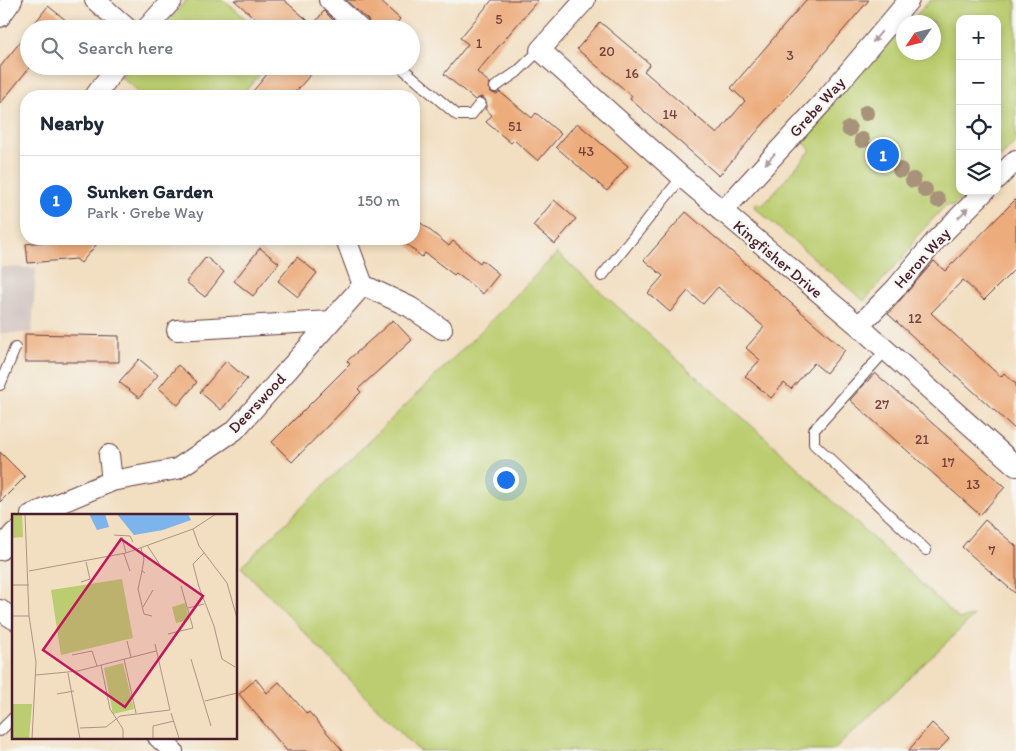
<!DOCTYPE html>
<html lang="en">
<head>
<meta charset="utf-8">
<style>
	:root { --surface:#fff; --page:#f2f2f3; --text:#1f2937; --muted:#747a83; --line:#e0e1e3; --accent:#1a73e8 }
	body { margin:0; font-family:Itim,sans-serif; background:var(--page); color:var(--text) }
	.controls { position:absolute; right:15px; top:15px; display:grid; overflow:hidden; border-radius:10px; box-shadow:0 2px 8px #0003 }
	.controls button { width:45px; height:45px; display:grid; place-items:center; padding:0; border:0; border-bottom:1px solid var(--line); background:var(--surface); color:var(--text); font:25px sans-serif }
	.compass { position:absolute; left:896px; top:15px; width:45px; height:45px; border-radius:50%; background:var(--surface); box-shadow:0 2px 8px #0003; rotate:235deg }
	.you { position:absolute; left:505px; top:479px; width:18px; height:18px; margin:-12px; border:4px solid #fff; border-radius:50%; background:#1a73e8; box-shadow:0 0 0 8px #1a73e833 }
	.badge { display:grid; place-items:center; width:32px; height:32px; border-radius:50%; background:var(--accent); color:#fff; font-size:16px; font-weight:700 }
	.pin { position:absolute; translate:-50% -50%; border:2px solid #fff; box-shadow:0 1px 5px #0006 }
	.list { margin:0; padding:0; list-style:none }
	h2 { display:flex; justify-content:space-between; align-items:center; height:65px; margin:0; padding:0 20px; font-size:21px }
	h2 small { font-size:16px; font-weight:400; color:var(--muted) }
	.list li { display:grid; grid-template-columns:32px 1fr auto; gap:15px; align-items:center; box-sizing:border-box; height:90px; padding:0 20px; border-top:1px solid var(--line) }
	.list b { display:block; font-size:19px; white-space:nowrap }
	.list p { margin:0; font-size:16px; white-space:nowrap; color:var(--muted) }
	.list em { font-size:16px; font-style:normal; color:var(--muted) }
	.icon { flex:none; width:28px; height:28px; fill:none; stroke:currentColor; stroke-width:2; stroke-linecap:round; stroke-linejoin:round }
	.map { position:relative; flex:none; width:1016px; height:751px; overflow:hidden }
	.search { position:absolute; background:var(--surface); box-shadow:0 2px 8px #0003; left:20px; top:20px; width:400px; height:55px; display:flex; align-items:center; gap:12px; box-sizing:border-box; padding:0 18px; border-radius:28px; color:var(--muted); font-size:19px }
	.panel { position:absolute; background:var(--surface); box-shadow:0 2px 8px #0003; left:20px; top:90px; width:400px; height:155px; border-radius:20px }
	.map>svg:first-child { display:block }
	.industrial { fill:#cfc0bb }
	.green { fill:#bbcd70; stroke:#82764e }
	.building { fill:#edac7c }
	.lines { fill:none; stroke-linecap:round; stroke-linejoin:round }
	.lane-casing { stroke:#633c41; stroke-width:12 }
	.street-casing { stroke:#633c41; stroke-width:22 }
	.lane { stroke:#fff; stroke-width:10 }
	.street { stroke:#fff; stroke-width:20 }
	.tree { fill:#a8927a }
	.oneway { fill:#ae9aa0 }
	.labels { text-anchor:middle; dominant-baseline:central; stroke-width:4; stroke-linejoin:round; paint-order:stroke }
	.number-label { font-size:14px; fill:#73423f }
	.street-label { font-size:16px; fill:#4a1f2b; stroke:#f6f6f2 }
	.inset-road { fill:none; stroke:#af9284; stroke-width:1 }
	.view { fill:#c2185b; fill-opacity:0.15; stroke:#c2185b; stroke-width:2.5 }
	.inset-edge { fill:none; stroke:#4a1f2b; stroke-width:2.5 }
</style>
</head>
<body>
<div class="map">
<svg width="1016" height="751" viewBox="0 0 1016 751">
	<rect width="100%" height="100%" fill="#f6f6f2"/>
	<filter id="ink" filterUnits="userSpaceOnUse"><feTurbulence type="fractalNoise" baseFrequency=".02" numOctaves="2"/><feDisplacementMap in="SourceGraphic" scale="10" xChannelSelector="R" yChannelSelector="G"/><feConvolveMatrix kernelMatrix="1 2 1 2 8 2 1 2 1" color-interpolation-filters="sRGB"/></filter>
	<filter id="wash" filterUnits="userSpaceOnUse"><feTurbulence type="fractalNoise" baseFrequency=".0096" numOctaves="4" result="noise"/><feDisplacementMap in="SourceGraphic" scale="20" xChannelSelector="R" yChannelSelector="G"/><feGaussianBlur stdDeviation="1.12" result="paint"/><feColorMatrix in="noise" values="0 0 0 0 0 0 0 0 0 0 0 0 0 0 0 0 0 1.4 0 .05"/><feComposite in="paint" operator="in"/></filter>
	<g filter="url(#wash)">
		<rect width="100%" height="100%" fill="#f2dec0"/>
		<path class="industrial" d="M0 267 36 268 32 333H0Z"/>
		<path class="green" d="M186 0H224L258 29H162Z
			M931 0H1016V141L997 161V19H960V191H968L954 206 946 205 915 238 909 250 864 301 754 207 757 203 764 204 811 150 803 142 854 76 858 75 903 28 904 52H934V22H909Z
			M130 66H267L241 96H143L121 77Z
			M557 253 769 441 959 619 974 616 833 751H419L241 567 482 330Z"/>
		<g id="blocks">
			<path class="building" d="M234 0H284L313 25 324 11 342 29H267Z
				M346 0H379L400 19 392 29H372L368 20Z
				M492 0H538L477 72 490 83 488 88 492 93 496 94 500 92 532 118 536 113 561 134 538 161 514 140 511 143 486 122 492 115 485 109 487 105 485 99 481 97 475 100 444 74 468 44 460 38Z
				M806 0H869L719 176 630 99 632 96 577 49 600 22 650 64 644 71 717 134 745 101 731 88Z
				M48 6 77 29H30Z
				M29 31V68L0 104V67Z
				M274 66H318L292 96H249Z
				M577 123 628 166 607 191 556 147Z
				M1016 199V268L984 300 963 280 931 313 1001 377 1004 373 1016 384V430L888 314 934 261 945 271Z
				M554 200 576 219 555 244 533 226Z
				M686 212 845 350 826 373 814 363 791 389 784 383 771 398 745 376 760 360 746 348 764 327 718 287 703 304 688 291 670 312 648 293 663 276 644 260Z
				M421 223 449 246 453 241 480 263 482 260 499 274 483 294 456 273 454 275 425 253 422 257 405 243 409 239H414V232Z
				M69 239H101L81 263 76 259 28 263 26 244Z
				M260 248 279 263 253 296 234 281Z
				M206 257 224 272 205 297 186 282Z
				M297 257 317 273 298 297 278 281Z
				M393 320 412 340 358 389 361 392 292 462 272 442 350 364 347 361Z
				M25 334 119 336V362H25Z
				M139 359 158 375 139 398 119 382Z
				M226 361 247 379 221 410 200 392Z
				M178 365 197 382 178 405 159 388Z
				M875 373 1005 487 980 515 850 400Z
				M0 452 25 477 0 502Z
				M985 520 1016 546V594L962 547Z
				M256 679 267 693 279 682 307 714 309 712 343 751H287L239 694Z
				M932 723 949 739 938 751H908Z"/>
		</g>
	</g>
	<g filter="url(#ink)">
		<use href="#blocks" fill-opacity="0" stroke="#633c41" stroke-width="1"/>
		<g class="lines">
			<defs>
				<path id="lane" d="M402 68 457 115H471L480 104
					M495 87 517 72 540 50
					M602 276 682 177
					M886 350 814 430V444L926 550
					M0 385 15 348
					M0 731 14 717"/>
				<path id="street" d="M95 0 128 29
					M329 0 360 29
					M585 0 540 50 682 177 859 326 1016 466
					M0 17 12 0
					M146 29 172 0
					M95 96 117 66
					M997 179 1016 160
					M722 212 824 101 909 0
					M363 285 410 307 442 329
					M859 326 896 288 936 240 985 191
					M177 330 331 321
					M112 481 177 469 235 430 363 285 346 239
					M31 515 112 481 109 455
					M0 550 14 533
					M0 610 14 619
					M158 737 173 751"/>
			</defs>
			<use href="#lane" class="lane-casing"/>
			<use href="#street" class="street-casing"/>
			<use href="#lane" class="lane"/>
			<use href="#street" class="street"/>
		</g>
		<g class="tree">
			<circle cx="866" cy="113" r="8"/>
			<circle cx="849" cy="129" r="8"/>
			<circle cx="862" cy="140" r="8"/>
			<circle cx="875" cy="149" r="8"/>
			<circle cx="887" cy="160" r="8"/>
			<circle cx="900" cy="170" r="8"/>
			<circle cx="913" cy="180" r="8"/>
			<circle cx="925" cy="190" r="8"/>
			<circle cx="938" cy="200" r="8"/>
		</g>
		<defs><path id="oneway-solid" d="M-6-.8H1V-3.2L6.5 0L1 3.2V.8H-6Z" transform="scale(1.25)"/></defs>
		<g class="oneway">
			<use href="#oneway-solid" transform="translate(877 37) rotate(130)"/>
			<use href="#oneway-solid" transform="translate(770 159) rotate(132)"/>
			<use href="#oneway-solid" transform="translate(963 213) rotate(-45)"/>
		</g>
	</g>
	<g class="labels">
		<g class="number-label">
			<text x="499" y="19">5</text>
			<text x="479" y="43">1</text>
			<text x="607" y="51">20</text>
			<text x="790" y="55">3</text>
			<text x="632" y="73">16</text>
			<text x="670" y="114">14</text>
			<text x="515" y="126">51</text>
			<text x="586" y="151">43</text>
			<text x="915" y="318">12</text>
			<text x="882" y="404">27</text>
			<text x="922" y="439">21</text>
			<text x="948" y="462">17</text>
			<text x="973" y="484">13</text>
			<text x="992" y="550">7</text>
		</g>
		<g class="street-label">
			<text transform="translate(817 107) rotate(-48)">Grebe Way</text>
			<text transform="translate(922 258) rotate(-48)">Heron Way</text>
			<text transform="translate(778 259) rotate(40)">Kingfisher Drive</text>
			<text transform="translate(257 403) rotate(-47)">Deerswood</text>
		</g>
	</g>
	<g transform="translate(12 514)">
		<rect width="225" height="225" fill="#f2dec0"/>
		<path d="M0 0H10L11 23 0 24ZM110 65 121 124 49 141 39 76ZM173 89 177 106 164 109 160 93ZM111 149 122 195 101 200 92 154ZM0 190H20L17 225H0Z" fill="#bbcd70"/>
		<path d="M77 0H93L97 13 85 16ZM105 0H176L179 6 151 16 122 21Z" fill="#7db4ec"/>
		<path class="inset-road" d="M13 0 17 102 24 148 20 225M181 15 187 32 215 69 225 104M102 21 118 22 121 28M110 23 114 39M135 31 152 57M129 34 132 45 130 57 133 59M192 39 181 50 187 73 202 112 210 145 223 153M112 40 118 57M17 57 114 39 181 15 204 0M130 57 126 75 132 100 140 102M69 68 78 65 74 48M0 71H17M131 93 141 76M176 94 192 90M0 102H17M156 120 181 114 169 72M115 127 119 143M60 141 80 137 85 152M112 145 124 199M179 145 199 212M225 145V173M89 151 98 195 111 215V225M56 159 68 225M24 161 66 157 144 137M45 180 62 177M193 187 225 179M159 199 167 224M68 214 94 213 108 202 158 196 143 130M141 225V212L162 207"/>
		<path class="view" d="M109 25 191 82 113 193 31 136Z"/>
		<rect width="225" height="225" class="inset-edge"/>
	</g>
</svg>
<div class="controls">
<button>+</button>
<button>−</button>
<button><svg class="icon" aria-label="locate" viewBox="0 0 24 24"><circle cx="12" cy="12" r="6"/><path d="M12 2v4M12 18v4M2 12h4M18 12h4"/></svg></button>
<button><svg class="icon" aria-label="layers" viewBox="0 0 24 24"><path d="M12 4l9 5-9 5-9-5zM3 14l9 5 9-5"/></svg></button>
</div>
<svg class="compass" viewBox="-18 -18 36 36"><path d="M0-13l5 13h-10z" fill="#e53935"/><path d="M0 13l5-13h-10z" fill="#747a83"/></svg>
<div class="you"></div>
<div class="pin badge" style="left:883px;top:155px">1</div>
<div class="search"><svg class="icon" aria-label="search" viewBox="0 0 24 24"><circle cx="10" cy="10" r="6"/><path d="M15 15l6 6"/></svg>Search here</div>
<section class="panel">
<h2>Nearby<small></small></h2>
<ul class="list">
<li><span class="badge">1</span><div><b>Sunken Garden</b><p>Park · Grebe Way</p></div><em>150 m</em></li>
</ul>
</section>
</div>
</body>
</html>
